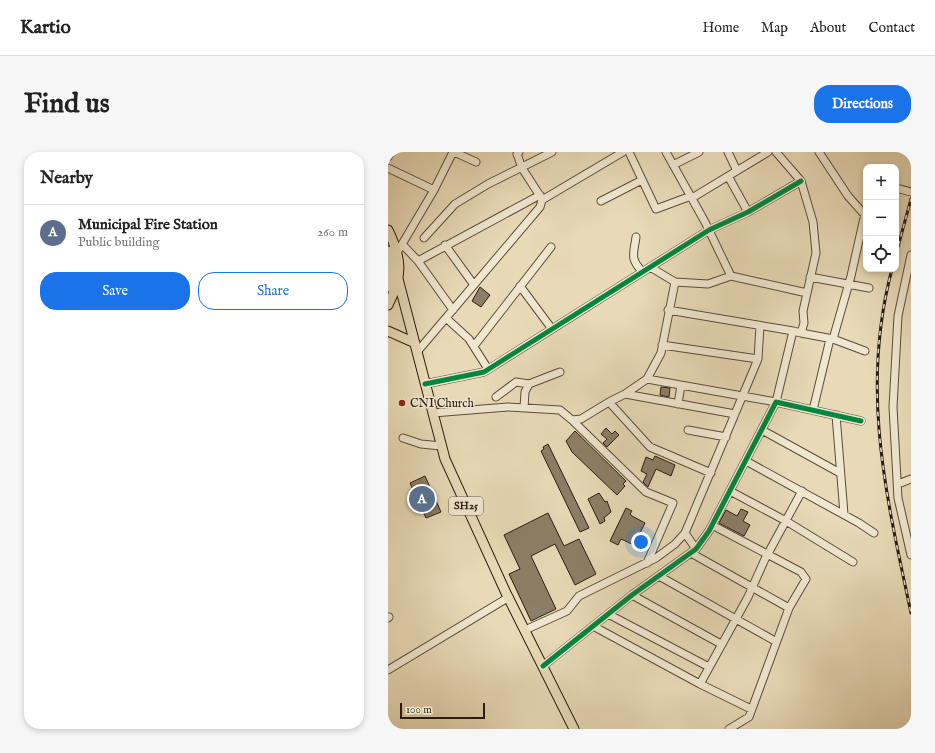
<!DOCTYPE html>
<html lang="en">
<head>
<meta charset="utf-8">
<style>
	:root { --surface:#fff; --page:#f6f6f6; --text:#222; --muted:#767676; --line:#e0e0e0; --accent:#1a73e8 }
	body { margin:0; font-family:"IM FELL English",serif; background:var(--page); color:var(--text) }
	.controls { position:absolute; right:12px; top:12px; display:grid; overflow:hidden; border-radius:8px; box-shadow:0 2px 6px #0003 }
	.controls button { width:36px; height:36px; display:grid; place-items:center; padding:0; border:0; border-bottom:1px solid var(--line); background:var(--surface); color:var(--text); font:20px sans-serif }
	.scale { position:absolute; left:12px; bottom:10px; width:85px; box-sizing:border-box; padding-left:4px; border:2px solid #291c11; border-top:0; font-size:11px; line-height:14px; white-space:nowrap; color:#291c11; -webkit-text-stroke:3px #f0e7d0; paint-order:stroke }
	.you { position:absolute; left:253px; top:390px; width:14px; height:14px; margin:-10px; border:3px solid #fff; border-radius:50%; background:#1a73e8; box-shadow:0 0 0 6px #1a73e833 }
	.badge { display:grid; place-items:center; width:26px; height:26px; border-radius:50%; background:var(--accent); color:#fff; font-size:13px; font-weight:700 }
	.pin { position:absolute; translate:-50% -50%; border:2px solid #fff; box-shadow:0 1px 4px #0006 }
	.list { margin:0; padding:0; list-style:none }
	h2 { display:flex; justify-content:space-between; align-items:center; height:52px; margin:0; padding:0 16px; font-size:17px }
	h2 small { font-size:13px; font-weight:400; color:var(--muted) }
	.list li { display:grid; grid-template-columns:26px 1fr auto; gap:12px; align-items:center; box-sizing:border-box; height:56px; padding:0 16px; border-top:1px solid var(--line) }
	.list b { display:block; font-size:15px; white-space:nowrap }
	.list p { margin:0; font-size:13px; white-space:nowrap; color:var(--muted) }
	.list em { font-size:13px; font-style:normal; color:var(--muted) }
	.actions { display:flex; gap:8px; padding:12px 16px }
	.actions a { flex:1; padding:9px 0; border:1px solid var(--accent); border-radius:16px; text-align:center; font-size:14px; color:var(--accent) }
	.actions .main { background:var(--accent); color:#fff }
	.icon { flex:none; width:22px; height:22px; fill:none; stroke:currentColor; stroke-width:2; stroke-linecap:round; stroke-linejoin:round }
	.map { position:relative; flex:none; width:523px; height:577px; overflow:hidden; border-radius:16px }
	header { display:flex; align-items:center; gap:24px; box-sizing:border-box; height:56px; padding:0 20px; background:var(--surface); border-bottom:1px solid var(--line) }
	header strong { font-size:19px }
	nav { display:flex; gap:22px; margin-inline-start:auto; font-size:14px }
	.intro { display:flex; align-items:center; justify-content:space-between; box-sizing:border-box; height:96px; padding:0 24px }
	h1 { margin:0; font-size:28px }
	.button { padding:10px 18px; border-radius:16px; background:var(--accent); color:#fff; font-size:14px; font-weight:700 }
	main { display:flex; gap:24px; padding:0 24px }
	aside { flex:1; background:var(--surface); border-radius:16px; box-shadow:0 2px 6px #0003 }
	.map>svg:first-child { display:block }
	.building { fill:#8c7f67; stroke:#291c11 }
	.lines { fill:none; stroke-linecap:round; stroke-linejoin:round }
	.minor-casing { stroke:#594c3a; stroke-width:9 }
	.major-casing { stroke:#291c11; stroke-width:11 }
	.minor { stroke:#f0e7d0; stroke-width:7 }
	.major { stroke:#e8dab7; stroke-width:9 }
	.rail-casing { stroke:#291c11; stroke-width:3 }
	.rail { stroke:#f0e7d0; stroke-width:1.5; stroke-dasharray:4.5; stroke-linecap:butt }
	.cycleway-casing { stroke:#f0e7d0; stroke-width:8 }
	.cycleway { stroke:#00873e; stroke-width:5 }
	.poi-dot { fill:#8f2418; stroke:#f0e7d0; stroke-width:1.5 }
	.labels { text-anchor:middle; dominant-baseline:central; stroke-width:3; stroke-linejoin:round; paint-order:stroke }
	.shield { fill:#f0e7d0; stroke:#65594a; stroke-width:1 }
	.shield-label { font-size:11px; font-weight:bold; fill:#291c11 }
	.poi-label { font-size:12px; fill:#291c11; stroke:#f0e7d0; text-anchor:start }
</style>
</head>
<body>
<header>
<strong>Kartio</strong>
<nav><a>Home</a><a>Map</a><a>About</a><a>Contact</a></nav>
</header>
<div class="intro"><h1>Find us</h1><a class="button">Directions</a></div>
<main>
<aside>
<h2>Nearby<small></small></h2>
<ul class="list">
<li><span class="badge" style="background:#5c6f8a">A</span><div><b>Municipal Fire Station</b><p>Public building</p></div><em>260 m</em></li>
</ul>
<div class="actions"><a class="main">Save</a><a>Share</a></div>
</aside>
<div class="map">
<svg width="523" height="577" viewBox="0 0 523 577">
	<rect width="100%" height="100%" fill="#e8dab7"/>
	<filter id="stains"><feTurbulence type="fractalNoise" baseFrequency=".005" numOctaves="4"/><feColorMatrix values="0 0 0 0 .2 0 0 0 0 .09 0 0 0 0 .02 0 0 0 .5 -.17"/></filter>
	<radialGradient id="worn" r=".72"><stop offset=".6" stop-color="#630" stop-opacity="0"/><stop offset="1" stop-color="#630" stop-opacity=".3"/></radialGradient>
	<path class="building" d="M92 135 102 143 93 155 84 149Z
		M273 235 282 236 281 245 272 243Z
		M218 276 224 282 227 279 231 283 219 295 215 291 219 287 213 282Z
		M187 279 238 329 235 332 237 334 229 343 184 300 178 289Z
		M160 292 201 376 192 380 153 299 156 297 155 295Z
		M267 304 287 313 283 324 268 317 260 335 255 330 259 322 253 319 258 305 265 308Z
		M37 324 53 360 38 366 22 331Z
		M211 341 217 350 219 349 223 360 216 366 217 369 212 372 200 347Z
		M238 356 244 359 242 362 244 364 257 371 246 393 233 387 230 393 222 389Z
		M353 357 360 360 355 369 362 373 356 384 331 371 338 358 349 364Z
		M160 361 176 394 191 387 208 422 187 433 167 392 143 404 168 457 143 469 121 422 132 417 116 383Z"/>
	<g class="lines">
		<defs>
			<path id="minor" d="M66 0 88 10
				M131 0 129 2 134 16 154 47
				M241 0 268 57 303 44
				M278 0 317 70 343 124 419 141
				M340 0 349 19
				M388 0 413 29 425 70 428 101 415 159 416 171 413 181 445 187 477 199
				M431 0 460 44 476 62
				M0 5 3 0
				M285 13 311 0
				M0 16 46 38
				M340 24 360 60
				M508 36 523 40
				M304 46 380 0
				M213 49 254 28
				M248 85C246 101 241 107 255 120
				M36 86 67 52 100 32 164 0
				M14 92 30 109
				M57 93 86 133
				M10 99 46 38 65 0
				M523 103 510 164 505 255 510 346 523 403
				M262 115 287 130
				M343 124 320 132 287 130 273 201 259 227 388 250 405 179 413 181
				M422 125 481 136
				M132 134 164 177
				M65 158 30 109 152 43
				M280 158 405 179
				M58 166 81 187 100 217
				M445 187 463 124 478 57
				M274 193 370 207
				M86 194 163 95
				M29 200 152 55 154 48 235 0
				M259 227 237 242 221 250 262 295 323 321
				M37 232 96 220 321 78 360 60 413 29
				M237 242 347 262
				M108 245 128 230 141 232
				M221 250 193 267 184 268 258 340 285 351 259 411
				M290 252 293 233
				M136 256 137 240 141 232 172 220
				M425 258 442 187
				M45 261 120 255 172 258 184 268
				M448 263 456 362
				M300 278 338 285
				M374 278 452 321
				M15 286 33 292 53 294
				M358 309 471 371 486 381
				M510 332 523 327
				M342 339 398 369 465 410
				M324 373 413 420 418 427 401 456 361 565 341 577
				M308 397 297 381 370 207 372 174
				M303 401 401 456
				M271 424 387 489
				M244 443 333 492
				M220 462 321 515
				M0 466 1 465
				M205 474 312 532
				M137 478 179 459 191 444 268 406 287 392 297 381
				M155 514 244 443 308 397 321 379 388 250 473 269
				M0 518 121 445
				M363 557 312 532 360 445 377 407 414 339"/>
			<path id="major" d="M0 78C14 107 15 124 0 153
				M0 99 4 119 0 135
				M4 119 10 127 57 307 118 441 186 577
				M0 179 27 191"/>
		</defs>
		<use href="#minor" class="minor-casing"/>
		<use href="#major" class="major-casing"/>
		<use href="#minor" class="minor"/>
		<use href="#major" class="major"/>
		<defs>
			<path id="rail" d="M508 102 523 47
				M504 117C472 237 498 343 523 461"/>
		</defs>
		<use href="#rail" class="rail-casing"/>
		<use href="#rail" class="rail"/>
		<defs>
			<path id="cycleway" d="M37 232 96 220 321 78 360 60 413 29
				M155 514 244 443 308 397 321 379 388 250 473 269"/>
		</defs>
		<use href="#cycleway" class="cycleway-casing"/>
		<use href="#cycleway" class="cycleway"/>
	</g>
	<circle class="poi-dot" cx="14" cy="251" r="4"/>
	<g class="labels">
		<rect class="shield" x="61" y="345" width="34" height="18" rx="3"/>
		<g class="shield-label">
			<text x="78" y="354">SH25</text>
		</g>
		<g class="poi-label">
			<text x="22" y="251">CNI Church</text>
		</g>
	</g>
	<rect width="100%" height="100%" filter="url(#stains)"/>
	<rect width="100%" height="100%" fill="url(#worn)"/>
</svg>
<div class="controls">
<button>+</button>
<button>−</button>
<button><svg class="icon" aria-label="locate" viewBox="0 0 24 24"><circle cx="12" cy="12" r="6"/><path d="M12 2v4M12 18v4M2 12h4M18 12h4"/></svg></button>
</div>
<div class="scale">100 m</div>
<div class="you"></div>
<div class="pin badge" style="left:34px;top:347px;background:#5c6f8a">A</div>
</div>
</main>
</body>
</html>
